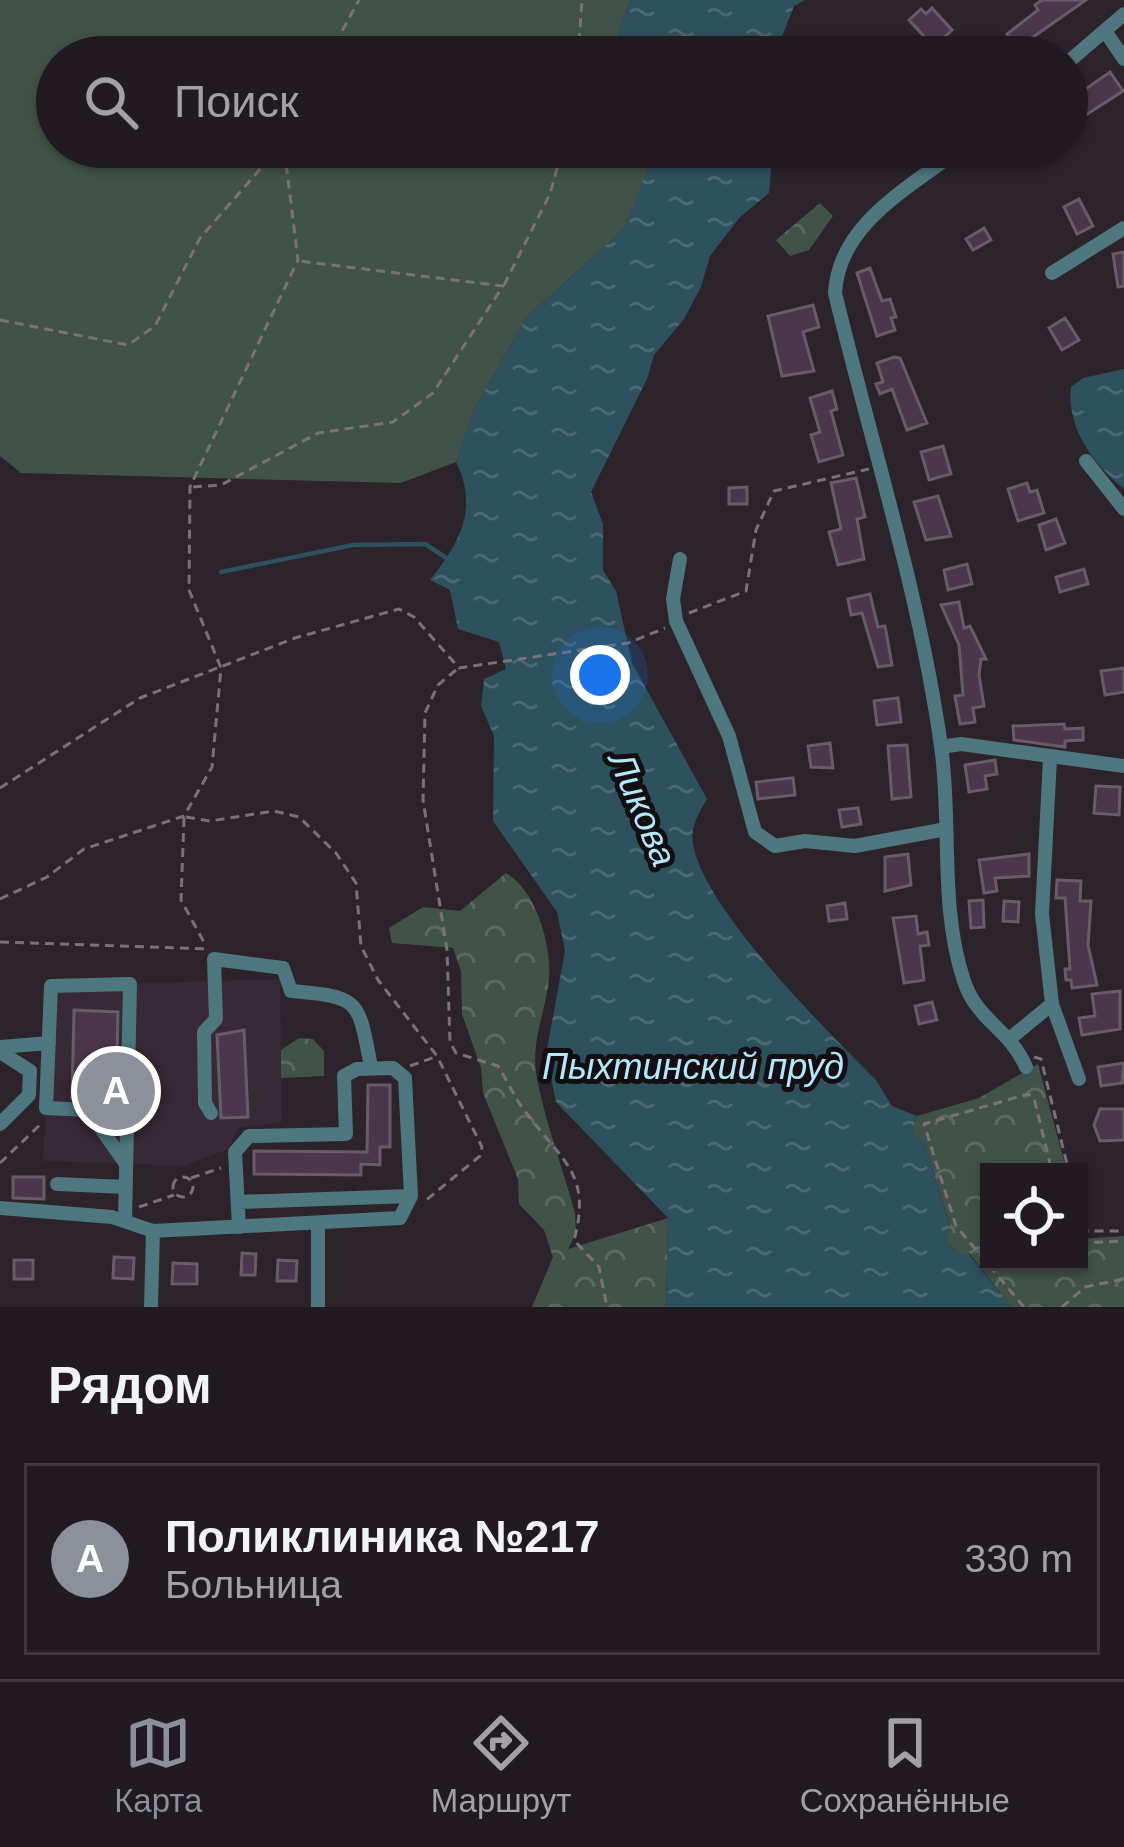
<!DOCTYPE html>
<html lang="ru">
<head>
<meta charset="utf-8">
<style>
	:root { --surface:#211a20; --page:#292329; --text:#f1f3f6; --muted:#a2a1a5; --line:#3e383e; --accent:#8c9099 }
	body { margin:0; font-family:Helvetica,sans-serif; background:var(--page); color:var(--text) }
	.controls { position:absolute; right:36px; bottom:36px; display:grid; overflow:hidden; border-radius:0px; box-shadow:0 3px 9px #0004 }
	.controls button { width:108px; height:108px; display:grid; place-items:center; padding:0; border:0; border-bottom:3px solid var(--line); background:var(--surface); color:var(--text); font:60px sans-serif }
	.you { position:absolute; left:600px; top:675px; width:42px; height:42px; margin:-30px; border:9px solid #fff; border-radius:50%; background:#1a73e8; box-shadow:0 0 0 18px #1a73e833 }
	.badge { display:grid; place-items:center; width:78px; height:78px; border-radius:50%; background:var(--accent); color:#fff; font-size:39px; font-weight:700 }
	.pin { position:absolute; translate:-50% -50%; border:6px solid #fff; box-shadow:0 3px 12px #0006 }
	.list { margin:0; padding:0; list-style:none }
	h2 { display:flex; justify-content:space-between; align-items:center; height:156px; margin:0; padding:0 48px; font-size:51px }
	h2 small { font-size:39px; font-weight:400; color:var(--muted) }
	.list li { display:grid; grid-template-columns:78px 1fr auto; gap:36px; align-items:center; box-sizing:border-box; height:192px; margin:0 24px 24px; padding:0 24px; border:3px solid var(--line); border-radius:0px }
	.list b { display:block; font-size:45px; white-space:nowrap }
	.list p { margin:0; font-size:39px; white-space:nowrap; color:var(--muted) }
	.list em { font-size:39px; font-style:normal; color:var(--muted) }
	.icon { flex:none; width:66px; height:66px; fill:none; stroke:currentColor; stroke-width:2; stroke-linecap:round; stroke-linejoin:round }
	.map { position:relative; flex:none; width:1124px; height:1307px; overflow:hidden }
	.search { position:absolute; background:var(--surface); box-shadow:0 3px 9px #0004; left:36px; right:36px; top:36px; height:132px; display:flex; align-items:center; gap:30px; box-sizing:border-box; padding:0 42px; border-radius:66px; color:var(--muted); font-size:45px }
	.sheet { height:372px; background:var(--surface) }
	nav { display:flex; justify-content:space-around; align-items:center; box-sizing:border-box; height:168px; border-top:3px solid var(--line); background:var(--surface); font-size:33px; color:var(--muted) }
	nav a { display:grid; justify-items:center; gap:6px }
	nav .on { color:var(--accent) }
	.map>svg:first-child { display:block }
	.built { fill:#372936 }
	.grass { fill:#415348 }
	.forest { fill:url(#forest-crowns) }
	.water { fill:url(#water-ripples) }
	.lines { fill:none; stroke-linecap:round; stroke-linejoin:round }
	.stream { stroke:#2e515e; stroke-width:4.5 }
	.building { fill:#4c364b; stroke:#685d67; stroke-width:3 }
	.path { stroke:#7a7279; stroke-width:3; stroke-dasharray:9 6; stroke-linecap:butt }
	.minor { stroke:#4e777f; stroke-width:14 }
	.labels { text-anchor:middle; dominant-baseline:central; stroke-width:10; stroke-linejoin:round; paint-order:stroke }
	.water-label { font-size:36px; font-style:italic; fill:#b4e8fd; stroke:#120e12 }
</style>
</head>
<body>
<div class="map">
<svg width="1124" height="1307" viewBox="0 0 1124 1307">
	<defs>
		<pattern id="forest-crowns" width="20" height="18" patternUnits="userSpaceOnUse" patternTransform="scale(3)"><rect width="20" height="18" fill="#415348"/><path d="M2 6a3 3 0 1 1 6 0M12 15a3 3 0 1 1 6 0" fill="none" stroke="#5c6b62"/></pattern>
		<pattern id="water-ripples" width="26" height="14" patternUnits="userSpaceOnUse" patternTransform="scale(3)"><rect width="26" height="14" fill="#2e515e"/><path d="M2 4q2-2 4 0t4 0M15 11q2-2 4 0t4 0" fill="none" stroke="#4c6974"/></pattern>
	</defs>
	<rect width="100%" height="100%" fill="#2c232b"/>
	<path class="built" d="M280 979 282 1122 238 1128 228 1149 185 1166 43 1161 51 986Z"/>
	<path class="grass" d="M0 0H631L619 29 621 57H57V147H656L653 158 624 229 527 317 474 409 456 462 401 483 21 473 0 456Z"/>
	<path class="forest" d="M820 203 833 216 809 250 790 256 776 240Z
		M506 873C536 890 552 946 549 979 545 1015 530 1042 537 1079 546 1124 563 1169 575 1213L576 1233 568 1249 668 1218 666 1307H532L553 1257 544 1230 519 1204 518 1179 483 1093 481 1068 462 1014 461 971 453 948 392 943 389 928 423 907 460 911Z
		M299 1038 313 1039 324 1051V1076L281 1078V1050Z
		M1038 1064 1067 1172H989V1262H1079V1223L1082 1239 1124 1236V1307H1012L969 1253H959L946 1241 950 1226 925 1144 912 1133 917 1116 979 1098Z"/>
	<path class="water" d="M631 0H805L794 6 774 57H621L619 29Z
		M656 147H773L769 193 740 217 710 256 701 287 684 319 654 355 647 379 591 492 603 524V570L616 591 632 663 707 799C697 816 689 828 694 849 710 915 826 1030 876 1080L892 1106 917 1116 912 1133 925 1144 950 1227 946 1241 959 1253H968L1012 1307H666L668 1218 556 1102 546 1055 565 951 557 912 493 821 494 736 481 706 484 679 506 669 499 642 458 629 450 590 430 580C460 543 479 508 456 462L474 409 527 317 624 229Z
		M1124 369V489C1094 465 1066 428 1071 387L1083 378Z"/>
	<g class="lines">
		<path class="stream" d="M221 572 353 545 425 544 448 559"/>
	</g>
	<path class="building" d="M1042 0H1086L1033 37 1037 42 1023 54 1007 34 1038 10 1035 5Z
		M932 8 952 30 934 47 909 20 921 9 926 14Z
		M1110 72 1123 91 1078 120 1074 117 1067 102Z
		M1079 199 1093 226 1077 234 1064 207Z
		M984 228 991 240 973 250 966 239Z
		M1124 252V286L1118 287 1113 254Z
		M870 268 882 301 890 299 896 317 891 318 895 330 877 336 857 273Z
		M813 305 819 327 803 332 814 371 782 376 768 316Z
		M1065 318 1079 340 1062 350 1049 328Z
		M894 357 900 358 927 423 907 430 892 389 880 394 876 384 883 382 877 363Z
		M832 391 837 409 831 411 843 455 819 462 811 435 820 432 810 398Z
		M943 446 951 474 929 480 921 452Z
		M856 478 865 517 857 519 864 559 838 565 829 532 841 529 831 483Z
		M1027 483 1030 492 1037 490 1044 513 1018 521 1008 489Z
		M747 487V504H729V488Z
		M938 496 951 536 926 540 914 502Z
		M1056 519 1065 543 1046 550 1039 525Z
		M967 564 972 584 948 590 944 570Z
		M1084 569 1088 584 1060 592 1056 577Z
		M870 594 878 627 885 626 892 665 878 667 862 613 851 615 848 599Z
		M959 602 964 628 970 626 986 659H981L979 675 984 706 973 708 975 722 960 724 955 696 963 695 959 645 941 605Z
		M1124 668V692L1105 695 1101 671Z
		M898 698 901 722 877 725 874 701Z
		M1064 724 1065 729 1083 728V740L1065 741V747L1014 740 1013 726Z
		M830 743 833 768 811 767 808 746Z
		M907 745 911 797 892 799 888 746Z
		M995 760 997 774 985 776 987 789 969 792 965 765Z
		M793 778 795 795 758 799 756 782Z
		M1096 786 1120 787 1119 815 1094 813Z
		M858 808 861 824 842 827 839 810Z
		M908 854 911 885 885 891V857Z
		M1029 854V876L995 878 997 891 984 893 979 860Z
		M1057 880 1081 881 1080 901H1091L1088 945 1097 985 1072 988 1071 980H1066L1065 969H1070L1065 898H1056Z
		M983 900 984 927 971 928 969 901Z
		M1004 901 1019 902 1018 922 1003 921Z
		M845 903 847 919 829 921 827 906Z
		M916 916 918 934 927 932 929 945 920 946 924 980 904 983 893 918Z
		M1120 991V1029L1082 1035 1079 1018 1095 1016 1092 994Z
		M932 1002 937 1020 919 1024 915 1006Z
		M74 1010 118 1012 116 1098H72Z
		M244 1030 248 1117 221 1118 217 1035Z
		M1124 1063 1122 1083 1101 1086 1098 1067Z
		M368 1085H390V1147H380V1165L361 1164V1175L254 1174V1151L367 1152Z
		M1100 1109H1124V1140L1100 1141 1094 1125Z
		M13 1177H44V1199L13 1198Z
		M242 1253 256 1254 255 1275H241Z
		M114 1257 134 1258 133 1279 113 1278Z
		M14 1260H33V1279H14Z
		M278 1260 297 1261 296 1281H277Z
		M173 1263 197 1264V1284H172Z"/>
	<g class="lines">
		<path class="path" d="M328 57 359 0
			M578 57 582 0
			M504 285 550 194 563 147
			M0 320 128 345 155 326 200 238 268 160 282 152
			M193 487 221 485 318 433 393 422 433 393 503 286 299 261
			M689 613 746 591 756 530 774 491 869 469
			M456 670 438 685 425 713 423 800 447 950 450 1042 456 1053 498 1066C508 1082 516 1101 528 1115 563 1162 592 1175 574 1240L599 1267 607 1307
			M0 788 140 698 295 638 399 609 414 617 459 668 628 643 665 628
			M186 817 210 821 274 811 299 817 336 853 356 883 361 946 378 980 437 1056 482 1147 480 1156 425 1201
			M184 818 181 900 206 946
			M0 899 47 877 84 849 184 816 212 767 221 668 189 590 190 487 298 260 284 147
			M0 942 208 949
			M1034 1057 1041 1059 1069 1172
			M410 1066 435 1057
			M0 1163 43 1122
			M1023 1172 1050 1165
			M173 1187a10 10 0 1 1 20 0a10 10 0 1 1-20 0Z
			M191 1178 221 1168
			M139 1207 174 1195
			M1079 1213 1083 1231H1124
			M1079 1243 1124 1241
			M973 1249 989 1246
			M1024 1307 956 1226 924 1124 1028 1094 1034 1098 1052 1172
			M1062 1307 1085 1287 1124 1279"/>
		<path class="minor" d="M1105 31 1124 59
			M1067 63 1124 14
			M962 147C912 187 839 222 835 293 871 443 919 591 941 746 952 822 939 907 964 981 977 1021 1009 1028 1026 1067
			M1052 273 1124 228
			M1086 461 1124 509
			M680 559 673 599 676 621 729 736 755 832 775 846 805 841 855 846 946 829
			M941 747 961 744 1124 766
			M1052 1004 1079 1079
			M1013 1036 1052 1004 1042 914 1050 758
			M0 1047 49 1043
			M0 1052 30 1071 29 1095 0 1124
			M211 1113 205 1103 204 1032 216 1019 214 959 283 968 291 991C361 997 358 999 371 1067
			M57 1184 126 1187
			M238 1202 411 1196
			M0 1208 112 1217 153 1231 400 1218 411 1196 405 1078 393 1068 357 1069 344 1076 346 1134 249 1136 235 1152 239 1227
			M125 1221 130 984 51 986 46 1108 88 1110 126 1164
			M151 1307 153 1231
			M318 1307V1225"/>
	</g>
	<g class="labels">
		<g class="water-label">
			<text transform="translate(643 809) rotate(67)">Ликова</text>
			<text x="693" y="1066">Пыхтинский пруд</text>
		</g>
	</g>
</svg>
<div class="controls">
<button><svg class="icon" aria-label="locate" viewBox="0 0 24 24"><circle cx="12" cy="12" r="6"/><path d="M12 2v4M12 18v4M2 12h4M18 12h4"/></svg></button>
</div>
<div class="you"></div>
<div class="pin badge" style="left:116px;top:1091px">A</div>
<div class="search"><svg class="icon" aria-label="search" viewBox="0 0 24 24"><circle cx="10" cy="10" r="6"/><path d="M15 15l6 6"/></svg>Поиск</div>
</div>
<section class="sheet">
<h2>Рядом<small></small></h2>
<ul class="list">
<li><span class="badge">A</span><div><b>Поликлиника №217</b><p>Больница</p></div><em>330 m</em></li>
</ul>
</section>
<nav>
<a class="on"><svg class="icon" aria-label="map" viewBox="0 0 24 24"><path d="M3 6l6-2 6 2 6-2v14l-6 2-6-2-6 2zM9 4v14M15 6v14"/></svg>Карта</a>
<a><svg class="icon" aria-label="directions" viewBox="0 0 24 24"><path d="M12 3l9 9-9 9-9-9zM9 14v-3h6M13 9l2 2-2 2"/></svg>Маршрут</a>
<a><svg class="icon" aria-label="saved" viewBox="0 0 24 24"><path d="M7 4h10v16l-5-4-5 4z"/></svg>Сохранённые</a>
</nav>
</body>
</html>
